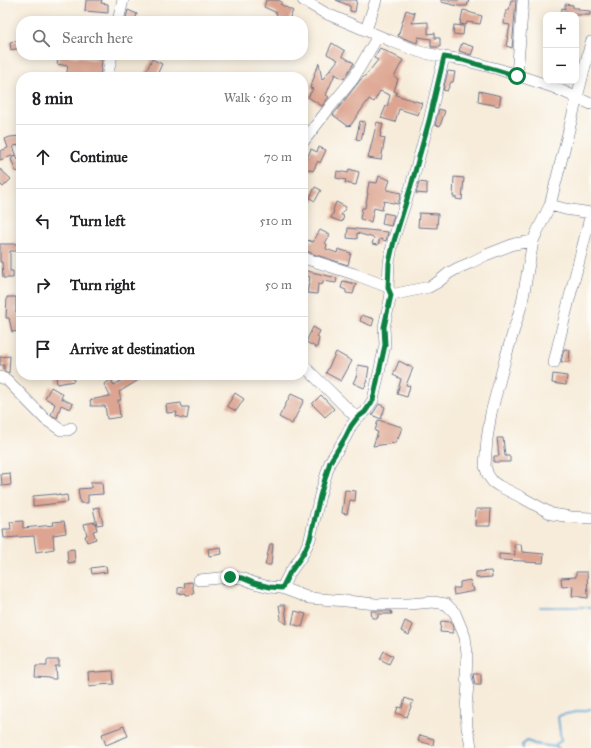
<!DOCTYPE html>
<html lang="en">
<head>
<meta charset="utf-8">
<style>
	:root { --surface:#fff; --page:#f6f6f6; --text:#202124; --muted:#757577; --line:#e0e0e0 }
	body { margin:0; font-family:"IM FELL Great Primer",serif; background:var(--page); color:var(--text) }
	.controls { position:absolute; right:12px; top:12px; display:grid; overflow:hidden; border-radius:8px; box-shadow:0 2px 10px #0003 }
	.controls button { width:36px; height:36px; display:grid; place-items:center; padding:0; border:0; border-bottom:1px solid var(--line); background:var(--surface); color:var(--text); font:20px sans-serif }
	.stop { position:absolute; width:12px; height:12px; margin:-9px; border:3px solid #0b8043; border-radius:50%; background:#fff }
	.stop.end { background:#0b8043; border-color:#fff; box-shadow:0 1px 4px #0008 }
	.list { margin:0; padding:0; list-style:none }
	h2 { display:flex; justify-content:space-between; align-items:center; height:52px; margin:0; padding:0 16px; font-size:17px }
	h2 small { font-size:13px; font-weight:400; color:var(--muted) }
	.list li { display:grid; grid-template-columns:26px 1fr auto; gap:12px; align-items:center; box-sizing:border-box; height:64px; padding:0 16px; border-top:1px solid var(--line) }
	.list b { display:block; font-size:15px; white-space:nowrap }
	.list em { font-size:13px; font-style:normal; color:var(--muted) }
	.icon { flex:none; width:22px; height:22px; fill:none; stroke:currentColor; stroke-width:2; stroke-linecap:round; stroke-linejoin:round }
	.map { position:relative; flex:none; width:591px; height:748px; overflow:hidden }
	.search { position:absolute; background:var(--surface); box-shadow:0 2px 10px #0003; left:16px; top:16px; width:292px; height:44px; display:flex; align-items:center; gap:10px; box-sizing:border-box; padding:0 14px; border-radius:16px; color:var(--muted); font-size:15px }
	.panel { position:absolute; background:var(--surface); box-shadow:0 2px 10px #0003; left:16px; top:72px; width:292px; height:308px; border-radius:16px }
	.map>svg:first-child { display:block }
	.lines { fill:none; stroke-linecap:round; stroke-linejoin:round }
	.stream { stroke:#5aa3d2; stroke-width:2 }
	.building { fill:#dda591 }
	.minor-casing { stroke:#687189; stroke-width:12 }
	.minor { stroke:#fff; stroke-width:11 }
	.route { stroke:#0b8043; stroke-width:5 }
</style>
</head>
<body>
<div class="map">
<svg width="591" height="748" viewBox="0 0 591 748">
	<rect width="100%" height="100%" fill="#fdfcf7"/>
	<filter id="ink" filterUnits="userSpaceOnUse"><feTurbulence type="fractalNoise" baseFrequency=".025" numOctaves="2"/><feDisplacementMap in="SourceGraphic" scale="8" xChannelSelector="R" yChannelSelector="G"/><feConvolveMatrix kernelMatrix="1 2 1 2 8 2 1 2 1" color-interpolation-filters="sRGB"/></filter>
	<filter id="wash" filterUnits="userSpaceOnUse"><feTurbulence type="fractalNoise" baseFrequency=".012" numOctaves="4" result="noise"/><feDisplacementMap in="SourceGraphic" scale="16" xChannelSelector="R" yChannelSelector="G"/><feGaussianBlur stdDeviation="0.9" result="paint"/><feColorMatrix in="noise" values="0 0 0 0 0 0 0 0 0 0 0 0 0 0 0 0 0 1.4 0 .05"/><feComposite in="paint" operator="in"/></filter>
	<g filter="url(#wash)">
		<rect width="100%" height="100%" fill="#f7ecda"/>
		<g class="lines">
			<path class="stream" d="M540 607H591
				M523 748 522 745 527 741 535 744 556 747
				M559 748 556 747V744L561 741 558 717 561 715 591 709"/>
		</g>
		<g id="blocks">
			<path class="building" d="M86 0H102L101 3 108 4V13L85 11Z
				M266 0H278L282 2 280 4 293 11 288 21H284L276 17 277 13 264 7Z
				M336 0H357L355 12 350 11V6Z
				M441 0H469L467 6H458L441 2Z
				M511 0H516L512 48 506 46 510 25 504 24 505 14H506V10H509Z
				M565 4 573 5V8H579V10L590 11V15H561L562 8 565 9Z
				M128 10 137 14 135 21H125Z
				M406 10 415 13 412 23 428 22V34L435 33V38H440V47H431V39L418 37 417 43 398 36Z
				M463 10 468 11V12L482 16 480 24 467 22 466 25 460 24Z
				M454 25 464 26 463 35 453 34Z
				M20 40 21 48 11 50 10 42Z
				M332 43 345 51 342 56 354 63 344 79 335 74 326 95 329 97 322 106 308 97 313 89 310 88 315 75 314 74 316 69H317L319 63 322 80 338 60 327 54Z
				M462 43 474 47 471 55 459 51Z
				M380 48 403 60 394 77 398 79 394 91 397 92 396 95 422 103 418 115 399 109 395 122 381 118 386 106 387 107 390 95 380 91 374 102 369 99 350 126 349 125 348 126 333 115 361 79 366 75 378 60 374 58Z
				M59 55H65L78 57 79 56 89 59 102 60 100 77H66L68 66 57 64Z
				M152 59 162 64 156 77H152L145 74Z
				M448 71 455 72 453 82H451L447 91 443 90Z
				M479 91 501 96 499 106 478 102Z
				M439 109 445 111 440 126 435 125Z
				M360 121 365 122 361 140 356 139Z
				M377 122 383 124 380 137 385 138 381 160 368 158Z
				M21 136V145L13 146 18 160 21 159V170L16 172 11 159 15 155 0 160V151L8 148 5 139 10 137Z
				M319 147 326 150 320 163 318 161 313 171 303 167 311 149 317 152Z
				M0 169 11 179 3 187 0 184Z
				M349 169 359 172 356 185 345 183 346 180 336 178 337 171 348 173Z
				M379 176 390 180 387 189V190L401 193 398 204 384 201 382 210 374 208 371 222 360 219 362 208H365L368 193H367L369 182 377 183Z
				M454 177 464 178 462 200 456 199V197H453Z
				M419 182 427 183V194L416 193Z
				M315 187 321 190 315 201 310 198Z
				M336 202 346 207 341 215 344 216 342 222 331 218 334 211 333 210Z
				M384 213 394 215 391 226 382 224Z
				M419 213 438 214 437 228 418 227Z
				M348 228 357 229 388 232 386 241 380 239 378 245 372 244 374 238 357 233V239L347 238Z
				M320 230 330 235 325 243 327 244 326 249 337 253 338 249 351 253 348 265 313 254 303 249 307 240 313 242Z
				M0 244H18V251H10V271H13V278H3L2 262H0Z
				M303 270 337 278 336 283 323 281 322 285 318 284 317 294 307 293 310 277 303 274Z
				M343 281 356 284 353 294 346 293V290L341 288Z
				M7 297H16V312L21 310V331L12 332 9 318H6Z
				M362 315 374 319 372 326 360 321Z
				M313 327 320 331 317 337 319 338 317 348 306 342Z
				M564 349 570 350 569 362H561Z
				M336 352 352 361 341 381 326 373Z
				M10 356 9 373 4 371V365H0V357Z
				M399 361 413 368 406 385 410 386 407 397 397 394 401 379 393 375Z
				M358 365 369 367 367 380 368 381 364 388 353 383 357 375Z
				M553 374 567 376 566 385 552 383Z
				M67 375H72L74 381 57 384 56 377Z
				M130 375H133L137 381 119 392 121 400H118L120 417 107 419 105 406H91L90 400 110 396 104 384 111 380 114 385Z
				M51 387 63 394 61 398 73 404 70 409 61 405 57 418 51 415 55 404 45 398Z
				M235 393 244 399 236 411 227 406Z
				M291 394 304 400 292 424 279 417Z
				M321 395 334 409 325 417 312 404Z
				M181 403 182 407H189L187 419 176 416 177 412 167 413 166 405Z
				M379 404 385 407 381 419 372 415Z
				M378 420 402 427 398 439 397 438 395 443 373 446 378 432 375 431Z
				M497 438H503L505 456H510V462H494V456H499Z
				M10 473 11 485 2 486 1 474Z
				M91 482H102L103 494 88 495V503H80L78 489 91 488Z
				M345 490 356 491 355 501 350 500 347 514 342 513Z
				M56 494V495L59 494 60 496 67 495 68 502 33 506V496Z
				M99 507 103 524 97 525 93 508Z
				M476 509H491L490 526H475Z
				M23 521V528L54 525 53 522 64 521 66 533 53 535 54 549 36 552 34 536 4 538 3 529H11L10 522Z
				M95 522 97 530 93 531 96 539 87 542 85 536 87 535 84 524Z
				M270 544H273L271 565H265Z
				M514 544H521L522 552 544 554 543 563 525 562V561L499 560V554L515 555Z
				M221 547 222 554 209 556 208 549Z
				M74 549 75 562 68 563 67 550Z
				M106 566 107 572 92 574 91 568Z
				M491 571 492 577 476 578V572Z
				M576 572H587L588 598 580 597V596H572L573 586 562 587 561 578 576 577Z
				M470 580 471 587H473L474 591 454 595 453 588H460V582Z
				M192 582 194 594 186 595V593L178 594V588L185 587 184 583Z
				M279 605H285L287 624 280 620 281 618Z
				M295 611 306 614 302 627 292 624Z
				M371 611H391L392 614H378V618H372Z
				M405 621 413 625 409 635 401 631Z
				M441 621 451 622V624H452L453 627V633L440 632Z
				M384 651 393 656 389 664 380 659Z
				M47 660H59V666H55L56 679H50V678L35 677 36 666H47Z
				M95 671V672L113 671 114 684 97 685V686L89 687 88 672Z
				M473 674H481V685H475Z
				M405 698 413 701 407 717 396 713 398 707 402 708Z
				M124 726 128 736 106 745 102 734Z
				M420 735 434 739 433 745 418 741Z"/>
		</g>
	</g>
	<g filter="url(#ink)">
		<use href="#blocks" fill-opacity="0" stroke="#687189" stroke-width="1"/>
		<g class="lines">
			<defs>
				<path id="minor" d="M303 0 325 13 391 41 420 52 444 57 463 60 498 69 553 87 591 104
					M118 21 123 0
					M366 30 376 0
					M591 42 550 205 537 232 533 241 522 303 506 356 491 413 487 439 485 466 488 475 493 482 499 486 521 497 552 514 571 517 591 518
					M517 75 523 0
					M107 77 112 55
					M303 142 330 107 353 79 378 36
					M550 205 565 209 591 213C579 263 565 312 554 363
					M303 257 307 259 354 274 388 287
					M391 295 429 287 438 282 449 273 458 268 470 263 486 255 514 244 533 241
					M303 365 357 418
					M0 377 7 380 45 419 61 430H68L71 428
					M199 580 230 577 242 578 254 583 270 587 282 588 309 598 346 601 376 604H409L433 602 446 604 455 613 465 637 467 653 466 678 468 684 466 707 467 728 470 740 471 748
					M282 588 289 574 303 554 310 539 320 495 330 462 345 438 351 426 357 418 365 412 373 400 385 345 384 327 391 295 388 287 389 263 393 241 411 186 429 121 444 57"/>
			</defs>
			<use href="#minor" class="minor-casing"/>
			<use href="#minor" class="minor"/>
		</g>
	</g>
	<g class="lines" filter="url(#ink)">
		<path class="route" d="M230 577 242 578 254 583 270 587 282 588 289 574 303 554 310 539 320 496 330 462 345 438 351 426 357 418 365 412 373 400 385 345 384 327 391 295 388 288 389 263 394 241 411 186 429 121 444 57 463 60 517 76"/>
	</g>
</svg>
<div class="controls">
<button>+</button>
<button>−</button>
</div>
<div class="stop" style="left:517px;top:76px"></div>
<div class="stop end" style="left:230px;top:577px"></div>
<div class="search"><svg class="icon" aria-label="search" viewBox="0 0 24 24"><circle cx="10" cy="10" r="6"/><path d="M15 15l6 6"/></svg>Search here</div>
<section class="panel">
<h2>8 min<small>Walk · 630 m</small></h2>
<ul class="list">
<li><svg class="icon" aria-label="ahead" viewBox="0 0 24 24"><path d="M12 20V5M6 11l6-6 6 6"/></svg><div><b>Continue</b></div><em>70 m</em></li>
<li><svg class="icon" aria-label="left" viewBox="0 0 24 24"><path d="M17 20v-9H6M10 6l-5 5 5 5"/></svg><div><b>Turn left</b></div><em>510 m</em></li>
<li><svg class="icon" aria-label="right" viewBox="0 0 24 24"><path d="M7 20v-9h11M14 6l5 5-5 5"/></svg><div><b>Turn right</b></div><em>50 m</em></li>
<li><svg class="icon" aria-label="arrive" viewBox="0 0 24 24"><path d="M6 21V4h12l-3 4 3 4H6"/></svg><div><b>Arrive at destination</b></div></li>
</ul>
</section>
</div>
</body>
</html>
